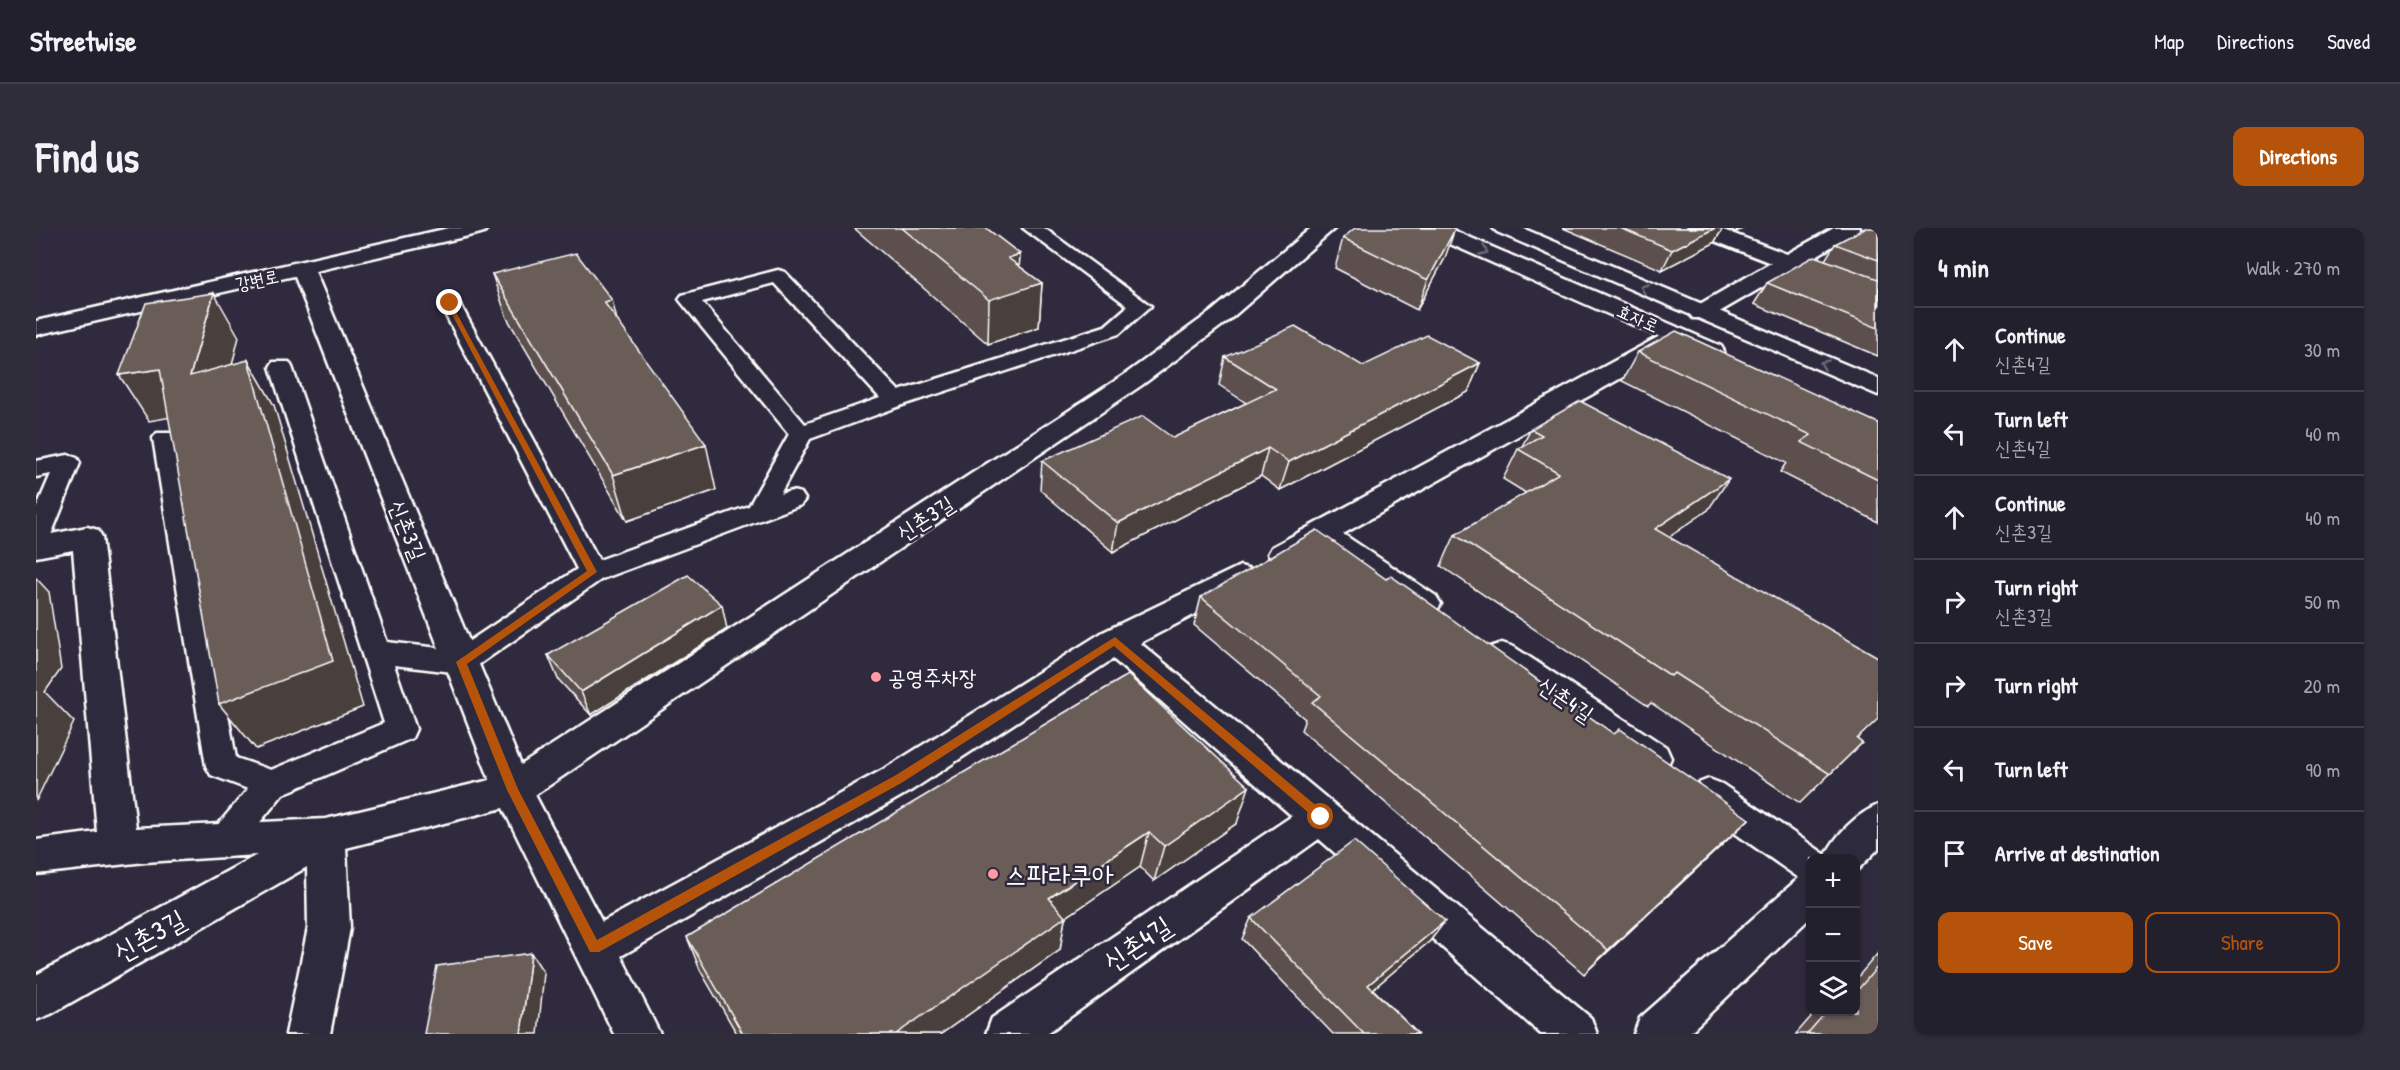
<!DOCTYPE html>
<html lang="en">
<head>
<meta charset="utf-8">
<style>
	:root { --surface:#23202e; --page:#2f2d3a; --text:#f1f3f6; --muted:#a3a3aa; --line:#403e4a; --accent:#b45309 }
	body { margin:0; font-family:"Patrick Hand","Poor Story",sans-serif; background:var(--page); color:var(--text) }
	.controls { position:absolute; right:18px; bottom:18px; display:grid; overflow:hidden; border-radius:12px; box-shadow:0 2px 4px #0004 }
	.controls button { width:54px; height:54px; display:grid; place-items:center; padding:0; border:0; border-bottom:2px solid var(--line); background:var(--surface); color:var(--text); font:30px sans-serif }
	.stop { position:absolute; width:18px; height:18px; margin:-14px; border:4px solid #b45309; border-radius:50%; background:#fff }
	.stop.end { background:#b45309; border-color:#fff; box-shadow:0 2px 6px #0008 }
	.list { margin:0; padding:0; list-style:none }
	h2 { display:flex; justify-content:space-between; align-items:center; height:78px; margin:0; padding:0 24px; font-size:26px }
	h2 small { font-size:20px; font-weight:400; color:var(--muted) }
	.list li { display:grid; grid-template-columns:39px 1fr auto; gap:18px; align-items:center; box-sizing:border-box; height:84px; padding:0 24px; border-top:2px solid var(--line) }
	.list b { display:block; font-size:22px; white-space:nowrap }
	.list p { margin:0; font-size:20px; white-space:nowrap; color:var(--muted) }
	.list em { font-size:20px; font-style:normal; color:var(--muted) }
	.actions { display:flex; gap:12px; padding:18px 24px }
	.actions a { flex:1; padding:14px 0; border:2px solid var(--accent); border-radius:12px; text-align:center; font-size:21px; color:var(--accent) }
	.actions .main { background:var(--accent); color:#fff }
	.icon { flex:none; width:33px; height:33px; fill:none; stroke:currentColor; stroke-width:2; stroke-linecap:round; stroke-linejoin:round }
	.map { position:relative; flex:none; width:1842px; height:806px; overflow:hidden; border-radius:12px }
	header { display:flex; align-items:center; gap:36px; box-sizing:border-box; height:84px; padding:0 30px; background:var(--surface); border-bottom:2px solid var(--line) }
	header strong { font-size:28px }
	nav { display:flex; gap:33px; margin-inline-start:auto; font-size:21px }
	.intro { display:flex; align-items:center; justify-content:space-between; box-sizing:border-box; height:144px; padding:0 36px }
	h1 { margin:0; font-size:42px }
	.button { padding:15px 27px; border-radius:12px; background:var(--accent); color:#fff; font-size:21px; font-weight:700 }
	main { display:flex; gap:36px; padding:0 36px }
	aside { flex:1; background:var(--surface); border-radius:12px; box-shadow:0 2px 4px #0004 }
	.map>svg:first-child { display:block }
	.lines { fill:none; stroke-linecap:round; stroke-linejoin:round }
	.lane-casing { stroke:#fff; stroke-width:5 }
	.street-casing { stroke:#fff; stroke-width:5 }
	.secondary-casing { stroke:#fff; stroke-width:5 }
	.lane { fill:#2f2a3d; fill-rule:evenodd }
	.street { fill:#2f2a3d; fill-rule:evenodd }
	.secondary { fill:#2f2a3d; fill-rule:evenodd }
	.wall { fill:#5b504d; stroke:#fff; stroke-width:1.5 }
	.shaded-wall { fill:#4a413e; stroke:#fff; stroke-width:1.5 }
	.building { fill:#6a5d59; stroke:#fff; stroke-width:1.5 }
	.oneway { stroke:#6d6a77 }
	.route { fill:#b45309 }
	.poi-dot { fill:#ff9aa2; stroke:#2f2a3d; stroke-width:2 }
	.labels { text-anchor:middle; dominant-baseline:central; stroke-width:5; stroke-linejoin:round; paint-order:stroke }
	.far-street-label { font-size:18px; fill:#fff; stroke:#2f2a3d }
	.street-label { font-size:22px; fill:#fff; stroke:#2f2a3d }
	.poi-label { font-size:22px; fill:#fff; stroke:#2f2a3d; text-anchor:start }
	.near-poi-label { font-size:27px; fill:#fff; stroke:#2f2a3d; text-anchor:start }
	.near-street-label { font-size:27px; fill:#fff; stroke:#2f2a3d }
</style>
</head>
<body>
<header>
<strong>Streetwise</strong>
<nav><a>Map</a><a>Directions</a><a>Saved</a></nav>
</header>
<div class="intro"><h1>Find us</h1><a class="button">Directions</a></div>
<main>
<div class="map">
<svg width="1842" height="806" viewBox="0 0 1842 806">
	<rect width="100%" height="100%" fill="#2f2a3d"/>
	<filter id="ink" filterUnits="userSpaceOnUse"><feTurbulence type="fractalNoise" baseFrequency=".0167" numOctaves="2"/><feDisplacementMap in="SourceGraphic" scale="12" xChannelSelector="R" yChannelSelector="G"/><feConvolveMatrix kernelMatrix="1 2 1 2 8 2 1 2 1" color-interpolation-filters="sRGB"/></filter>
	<g filter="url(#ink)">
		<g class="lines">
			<defs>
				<path id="lane" d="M987 0H1008L1115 78 1083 106 867 177 774 211 744 266 756 263 765 265 769 271 765 277 566 351 435 442 425 445 358 437 380 501 376 510 247 566 204 619 192 624 180 619 175 609 180 599 212 561 175 547 170 538 117 210 121 205H137L141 210 200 530 235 542 348 495 234 139 237 134H253L256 139 351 414 420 422 541 341 404 76 407 72H421L424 76 563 332 713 278 753 206 646 75 643 71 646 67 742 42 749 44 863 163 1069 98 1092 78ZM738 55 844 170 769 196 666 74Z
					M32 227 41 230 44 235 13 312 9 318 0 321V281L15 246 0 249V233Z"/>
				<path id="street" d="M1275 0H1299L1192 93 1106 157 499 567 566 694 850 540 1067 404 1204 338 1215 341 1220 349 1215 357 1104 415 1555 790 1561 806H1505L1283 611 1010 806H950L956 790 1256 588 1077 431 876 562 585 728 624 806H578L467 580 310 620 314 700 294 806H250L272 700 271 639 15 786 0 792V747L221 627 109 634 0 646V612L61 604 37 322 0 329V309L51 299 62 302 66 309 100 600 290 591 454 552 256 41 259 36H275L278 41 485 537 1088 147 1176 83Z
					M1652 0H1682L1751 26 1798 0H1824L1820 4 1770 34 1842 61V76L1754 43 1673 90H1657L1653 85 1657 80 1735 35 1656 4Z
					M1635 105 1644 107 1647 112 1644 117 1307 306 1400 368 1405 376 1400 384 1389 387 1378 384 1284 319 1247 336 1236 333 1232 326 1236 319 1626 107Z
					M1466 415 1478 419 1630 519 1635 530 1630 541 1617 545 1604 541 1454 437 1449 428 1454 419Z
					M1673 551 1686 556 1790 627C1799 607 1822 585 1842 577V621L1820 643V630H1774V690L1652 806H1598L1604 790 1763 650 1660 578 1654 567 1660 556Z"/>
				<path id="secondary" d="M413 0H452L448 4 441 6 0 107V93Z
					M1383 0H1412L1685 118 1688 123 1685 128 1676 130 1667 128 1387 4Z
					M1457 0H1486L1842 150V167L1461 4Z"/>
			</defs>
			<use href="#lane" class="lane-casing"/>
			<use href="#street" class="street-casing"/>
			<use href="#secondary" class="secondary-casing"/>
			<use href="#lane" class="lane"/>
			<use href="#street" class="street"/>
			<use href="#secondary" class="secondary"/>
		</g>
		<path class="wall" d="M818 0H950L984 26 983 38 1006 55 1003 99 952 116Z
			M1527 0H1687L1678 15 1626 42Z
			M1688 0H1708L1700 4Z
			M1842 0V128L1718 76 1731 55 1789 32 1799 16Z
			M1307 10 1409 30 1381 82 1299 40Z
			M456 46 581 92 680 262 591 293 471 90Z
			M1602 124 1842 195V294L1744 244 1750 235 1586 153Z
			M1189 129 1327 138 1444 135 1432 164 1244 262 1225 248 1077 324 1004 262 1006 233 1137 210 1210 175 1183 157Z
			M1495 201 1672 282 1633 309 1821 511 1826 515 1764 575 1615 475 1612 478 1405 338 1419 307 1490 265 1467 251 1482 221 1486 218Z
			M1350 351 1578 506 1713 591 1686 617 1548 746 1265 502 1269 491 1158 397 1165 369Z
			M691 401 555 487 522 451 512 427Z
			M1092 447 1201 595 1118 653 1104 639 1029 690 1024 722 905 806H701L664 742 651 709Z
			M1215 690 1409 693 1394 713 1337 761 1382 806H1297L1206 711Z
			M1842 725V806H1760L1780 783H1820V751Z"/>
		<path class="shaded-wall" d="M1679 0H1687L1678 15 1626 42 1636 22Z
			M1702 0H1708L1700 4Z
			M1419 1 1409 30 1381 82 1392 52Z
			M984 26 982 62 1006 55 1003 99 952 116 953 72 972 30Z
			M178 65 203 109 182 193 154 148Z
			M576 72 587 116 568 74Z
			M212 132 238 177 327 479 220 521 183 476Z
			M1444 135 1432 164 1244 262 1253 234Z
			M124 141 153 186 113 193 83 147Z
			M670 216 680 262 591 293 577 247Z
			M1232 220 1225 248 1077 324 1082 295Z
			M1693 251 1672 282 1600 332 1619 301Z
			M0 350 13 364 25 441 9 464 38 494 0 573Z
			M686 377 691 401 555 487 545 464Z
			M1213 559 1201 595 1118 653 1128 618Z
			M1713 591 1686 617 1548 746 1572 722Z
			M1113 604 1104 639 1029 690 1024 722 905 806H860L1013 670Z
			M1409 693 1394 713 1319 776 1332 757Z
			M495 725 508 745 502 806H485Z"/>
		<path class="building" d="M866 0H950L984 26 972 30 1006 55 953 72Z
			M1319 0H1417L1419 1 1392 52 1307 10Z
			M1584 0H1679L1636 22Z
			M1829 0H1842V32L1799 16Z
			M540 25 576 72 568 74 670 216 577 247 456 46Z
			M1778 28 1842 51V100L1731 55Z
			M178 65 154 148 212 132 297 433 183 476 124 141 83 147 110 75Z
			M1259 98 1327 138 1391 107 1444 135 1253 234 1232 220 1082 295 1006 233 1107 188 1137 210 1240 161 1189 129Z
			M1640 103 1842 195V252L1765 214 1775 207 1602 124Z
			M1544 173 1693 251 1619 301 1842 429V491L1821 511 1826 515 1794 546 1638 445 1635 448 1419 307 1523 245 1482 221 1506 207 1495 201Z
			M1281 302 1350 351 1355 348 1578 506 1584 501 1713 591 1572 722 1276 474 1285 468 1165 369Z
			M652 347 686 377 545 464 512 427Z
			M1092 447 1213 559 1128 618 1113 604 1013 670 1029 689 860 806H707L651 709Z
			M1318 613 1409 693 1332 757 1382 806H1328L1215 690Z
			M495 725 485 806H388L401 738Z
			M1842 738V806H1771L1791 783H1820V764Z"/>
		<defs><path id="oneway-chevron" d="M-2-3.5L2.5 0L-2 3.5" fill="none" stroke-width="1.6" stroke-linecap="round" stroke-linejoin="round" transform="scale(1.5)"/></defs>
		<g class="oneway">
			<use href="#oneway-chevron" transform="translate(1448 23) rotate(24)"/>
			<use href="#oneway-chevron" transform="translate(1608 60) rotate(-157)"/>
			<use href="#oneway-chevron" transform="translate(1788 136) rotate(-157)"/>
		</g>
	</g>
	<path class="route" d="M414 73 561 344 431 436 482 561 561 712 860 547 1079 409 1289 585V592H1281L1078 418 867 554 563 724H554L471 562 420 434 551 343 410 75Z"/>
	<g class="poi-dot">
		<circle cx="840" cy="449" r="6"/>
		<circle cx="957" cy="646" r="6"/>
	</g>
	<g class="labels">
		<g class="far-street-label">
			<text transform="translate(221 52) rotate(-12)">강변로</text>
			<text transform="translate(1602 90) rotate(24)">효자로</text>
		</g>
		<g class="street-label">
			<text transform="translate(889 290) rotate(-33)">신촌3길</text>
			<text transform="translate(372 302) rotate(68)">신촌3길</text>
			<text transform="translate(1530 471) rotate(34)">신촌4길</text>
		</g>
		<g class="poi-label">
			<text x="852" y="449">공영주차장</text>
		</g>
		<g class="near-poi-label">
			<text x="969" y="646">스파라쿠아</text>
		</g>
		<g class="near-street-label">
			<text transform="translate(113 707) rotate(-29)">신촌3길</text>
			<text transform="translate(1101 715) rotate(-34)">신촌4길</text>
		</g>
	</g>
</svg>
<div class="controls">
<button>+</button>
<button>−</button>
<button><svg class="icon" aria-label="layers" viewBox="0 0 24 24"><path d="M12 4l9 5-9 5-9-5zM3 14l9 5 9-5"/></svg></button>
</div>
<div class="stop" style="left:1285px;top:589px"></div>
<div class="stop end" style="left:414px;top:75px"></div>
</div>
<aside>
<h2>4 min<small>Walk · 270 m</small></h2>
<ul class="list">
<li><svg class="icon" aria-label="ahead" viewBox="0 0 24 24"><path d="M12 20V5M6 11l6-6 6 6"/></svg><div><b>Continue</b><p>신촌4길</p></div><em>30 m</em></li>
<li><svg class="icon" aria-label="left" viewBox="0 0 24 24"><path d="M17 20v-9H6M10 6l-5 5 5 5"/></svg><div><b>Turn left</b><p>신촌4길</p></div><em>40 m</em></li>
<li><svg class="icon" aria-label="ahead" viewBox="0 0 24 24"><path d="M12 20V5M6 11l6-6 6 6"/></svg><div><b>Continue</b><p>신촌3길</p></div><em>40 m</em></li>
<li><svg class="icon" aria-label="right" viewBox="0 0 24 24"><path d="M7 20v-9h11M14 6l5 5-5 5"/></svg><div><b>Turn right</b><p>신촌3길</p></div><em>50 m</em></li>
<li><svg class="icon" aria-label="right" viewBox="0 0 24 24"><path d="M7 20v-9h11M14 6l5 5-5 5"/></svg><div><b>Turn right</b></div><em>20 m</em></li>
<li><svg class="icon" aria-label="left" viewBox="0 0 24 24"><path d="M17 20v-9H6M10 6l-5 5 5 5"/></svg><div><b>Turn left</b></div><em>90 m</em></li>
<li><svg class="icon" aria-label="arrive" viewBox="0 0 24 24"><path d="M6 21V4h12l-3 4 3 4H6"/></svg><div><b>Arrive at destination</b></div></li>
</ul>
<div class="actions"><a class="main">Save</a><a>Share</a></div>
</aside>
</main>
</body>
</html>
